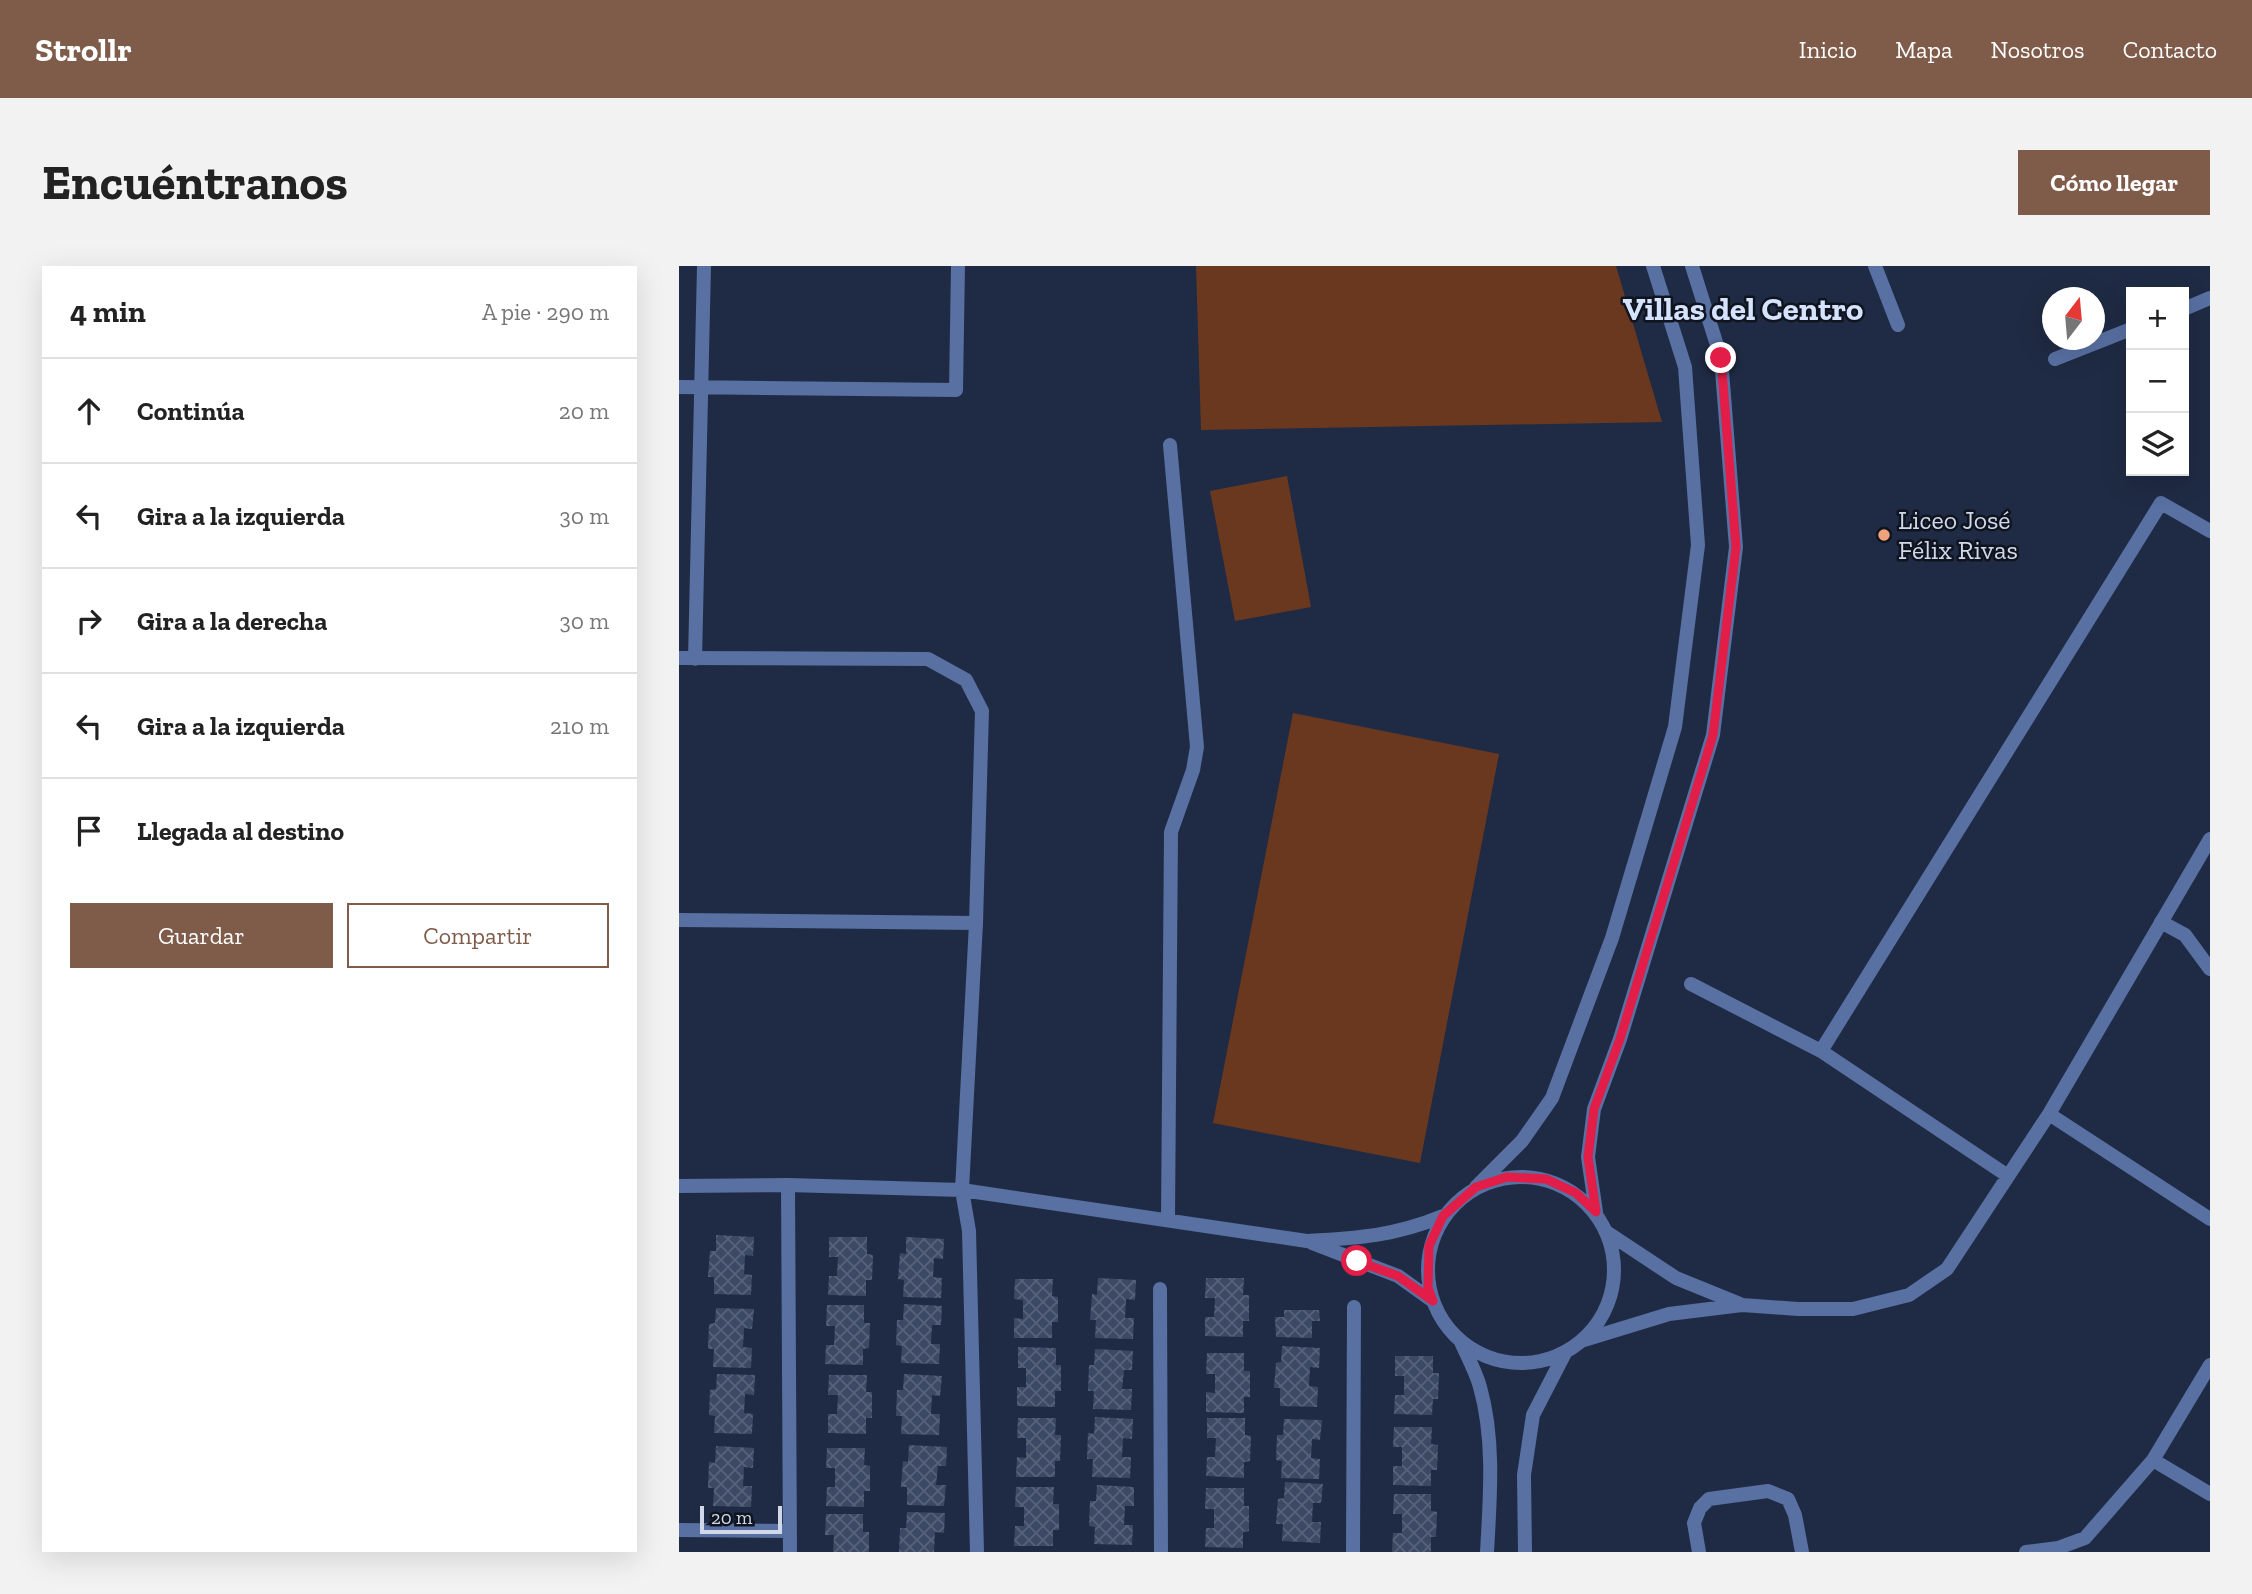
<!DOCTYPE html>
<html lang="es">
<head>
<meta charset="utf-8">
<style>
	:root { --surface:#fff; --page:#f2f2f2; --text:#222; --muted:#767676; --line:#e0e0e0; --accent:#7f5b4a }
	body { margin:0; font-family:"Zilla Slab",serif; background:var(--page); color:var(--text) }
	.controls { position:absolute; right:21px; top:21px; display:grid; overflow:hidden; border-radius:0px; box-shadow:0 7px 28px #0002 }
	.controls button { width:63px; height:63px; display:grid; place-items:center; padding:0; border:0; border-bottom:2px solid var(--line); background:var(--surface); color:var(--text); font:35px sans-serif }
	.compass { position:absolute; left:1363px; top:21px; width:63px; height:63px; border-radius:50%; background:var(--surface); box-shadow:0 7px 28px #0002; rotate:16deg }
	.scale { position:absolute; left:21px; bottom:18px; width:82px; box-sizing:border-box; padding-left:7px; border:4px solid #d0d8e9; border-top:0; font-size:19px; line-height:24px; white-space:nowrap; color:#d0d8e9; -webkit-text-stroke:5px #0f141f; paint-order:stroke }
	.stop { position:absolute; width:21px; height:21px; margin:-16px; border:5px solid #e11d48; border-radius:50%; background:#fff }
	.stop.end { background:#e11d48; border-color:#fff; box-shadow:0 2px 7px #0008 }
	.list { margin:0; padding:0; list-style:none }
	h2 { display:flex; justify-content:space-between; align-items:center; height:91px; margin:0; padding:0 28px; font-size:30px }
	h2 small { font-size:23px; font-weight:400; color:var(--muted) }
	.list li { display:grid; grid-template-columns:46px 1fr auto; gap:21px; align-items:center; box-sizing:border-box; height:105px; padding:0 28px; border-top:2px solid var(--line) }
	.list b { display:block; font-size:26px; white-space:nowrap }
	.list em { font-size:23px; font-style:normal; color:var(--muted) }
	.actions { display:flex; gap:14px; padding:21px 28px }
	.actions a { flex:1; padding:16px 0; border:2px solid var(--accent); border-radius:0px; text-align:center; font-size:24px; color:var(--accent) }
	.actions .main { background:var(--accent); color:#fff }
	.icon { flex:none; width:38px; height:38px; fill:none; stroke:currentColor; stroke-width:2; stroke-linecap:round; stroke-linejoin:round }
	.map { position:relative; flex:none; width:1531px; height:1286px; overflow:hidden; border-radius:0px }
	header { display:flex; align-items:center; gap:42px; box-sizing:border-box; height:98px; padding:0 35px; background:var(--accent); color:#fff }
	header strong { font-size:33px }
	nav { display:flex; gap:38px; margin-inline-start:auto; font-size:24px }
	.intro { display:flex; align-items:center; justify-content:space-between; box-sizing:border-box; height:168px; padding:0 42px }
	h1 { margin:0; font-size:49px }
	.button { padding:18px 32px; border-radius:0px; background:var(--accent); color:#fff; font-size:24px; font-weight:700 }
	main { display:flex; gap:42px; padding:0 42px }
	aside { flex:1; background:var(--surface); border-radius:0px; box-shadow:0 7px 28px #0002 }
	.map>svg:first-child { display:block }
	.garden { fill:#6a381f }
	.building { fill:url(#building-cross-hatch) }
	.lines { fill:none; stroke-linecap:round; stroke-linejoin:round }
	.service { stroke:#5870a2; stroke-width:14 }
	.minor { stroke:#5870a2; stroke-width:14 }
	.route { stroke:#e11d48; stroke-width:9 }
	.poi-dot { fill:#f1a17c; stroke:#0f141f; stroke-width:2.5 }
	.labels { text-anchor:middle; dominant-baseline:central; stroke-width:5; stroke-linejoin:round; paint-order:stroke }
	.poi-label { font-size:26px; fill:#d0d8e9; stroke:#0f141f; text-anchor:start }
	.district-label { font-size:33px; font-weight:bold; fill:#d6e3fe; stroke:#0f141f }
</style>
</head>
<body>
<header>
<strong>Strollr</strong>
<nav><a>Inicio</a><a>Mapa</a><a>Nosotros</a><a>Contacto</a></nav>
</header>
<div class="intro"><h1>Encuéntranos</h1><a class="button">Cómo llegar</a></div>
<main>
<aside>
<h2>4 min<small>A pie · 290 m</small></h2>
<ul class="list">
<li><svg class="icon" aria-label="ahead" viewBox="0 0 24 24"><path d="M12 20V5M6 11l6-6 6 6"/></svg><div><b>Continúa</b></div><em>20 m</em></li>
<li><svg class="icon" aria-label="left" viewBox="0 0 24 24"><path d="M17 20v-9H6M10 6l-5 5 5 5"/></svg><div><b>Gira a la izquierda</b></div><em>30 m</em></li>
<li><svg class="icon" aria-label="right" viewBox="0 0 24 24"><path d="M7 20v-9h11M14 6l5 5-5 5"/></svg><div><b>Gira a la derecha</b></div><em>30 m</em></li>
<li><svg class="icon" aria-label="left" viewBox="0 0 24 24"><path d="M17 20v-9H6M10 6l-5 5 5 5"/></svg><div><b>Gira a la izquierda</b></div><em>210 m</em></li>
<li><svg class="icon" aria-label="arrive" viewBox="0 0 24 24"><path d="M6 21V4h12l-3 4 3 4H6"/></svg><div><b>Llegada al destino</b></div></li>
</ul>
<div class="actions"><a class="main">Guardar</a><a>Compartir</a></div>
</aside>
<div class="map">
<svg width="1531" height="1286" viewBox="0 0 1531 1286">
	<defs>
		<pattern id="building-cross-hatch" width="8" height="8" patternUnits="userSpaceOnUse" patternTransform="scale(1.75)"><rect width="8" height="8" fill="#3c4964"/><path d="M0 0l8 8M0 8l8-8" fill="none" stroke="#57627a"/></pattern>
	</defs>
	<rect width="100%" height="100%" fill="#1f2b44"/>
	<path class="garden" d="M517 0H937L983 156 522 164Z
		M608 210 632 341 556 355 531 225Z
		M614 447 820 488 741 897 534 857Z"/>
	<path class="building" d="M37 969 75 971 74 990 66 989 65 1008 73 1009 72 1029 35 1028V1011H29L31 985H37Z
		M150 971H188V988L194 989 193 1014H187V1030L149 1029 150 1010H158L159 991H150Z
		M227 971 265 973 264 993 255 992 254 1011 263 1012 262 1032 224 1031 225 1014 219 1013 221 987 227 988Z
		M419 1012 457 1014 456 1034 447 1033 446 1052H455L454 1073 416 1072 417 1054H411L413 1028 418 1029Z
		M527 1012H565L564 1029H570V1055H564V1071L526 1070V1051H535L536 1032H526Z
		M336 1013H374L373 1030 379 1031V1056H373V1072H335V1052L344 1053V1034L335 1033Z
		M225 1038 263 1040 262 1059H253L252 1078H261L260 1098 222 1097 223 1080 217 1079 218 1054H224Z
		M148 1039H185V1057H191L190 1082 184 1083V1099L146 1098 147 1079H155L156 1060H147Z
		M37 1042 75 1043 73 1063 65 1062 64 1081 73 1082 72 1102 34 1101 35 1083H29L30 1058 36 1057Z
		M605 1044H640L641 1055H633V1072L597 1071 596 1051H605Z
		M603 1080 641 1082 640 1102 631 1101 630 1120 639 1121 638 1141 601 1140V1122H595L597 1097 602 1096Z
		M339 1081 377 1082V1099H382V1125H376V1141L338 1140V1121H347V1102H339Z
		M416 1083 454 1085 453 1104H445L443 1123H453L452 1144 414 1143 415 1125H409L410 1099H415Z
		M528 1087H565V1105H571V1131H565V1147L527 1146V1126L536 1127V1108H527Z
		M716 1090H754V1107H760L759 1133H754L753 1149 715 1148 716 1129H725V1110H716Z
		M38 1108 76 1109 75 1129 66 1128 65 1147 74 1148 73 1168 35 1167 36 1150 30 1149 31 1124 37 1123Z
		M225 1108 263 1110 261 1130 253 1129 252 1148H261L260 1169 222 1168 223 1150H217L218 1124H224Z
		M150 1109H188L187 1126H193V1152H187V1168L149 1167V1148H158L159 1129H149Z
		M416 1151 454 1153 453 1173 444 1172 443 1191H452L451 1212 413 1211 414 1193H408L409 1167 415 1168Z
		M339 1152H377L376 1169H382L381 1195H376V1211H337L338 1191 347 1192V1172H338Z
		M528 1152H566V1169L572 1170 571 1195 565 1196V1212L527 1210 528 1191H536L537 1172H528Z
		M605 1153 643 1154 641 1174 633 1173 632 1192 641 1193 640 1213 602 1212 603 1195 597 1194 598 1169H604Z
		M715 1161H753L752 1178 759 1179 758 1204H752V1220L714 1219V1200H723V1181H714Z
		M230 1179 268 1181 267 1200H259L257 1219H267L265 1240 228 1239V1221H222L224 1195 229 1196Z
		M37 1180 75 1182 74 1202 65 1201 64 1220H73L72 1241 34 1240 35 1222H29L30 1196 36 1197Z
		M148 1182H186L185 1199 191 1200V1225H185V1241L147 1240 148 1221H156V1202H147Z
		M606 1216 644 1218 642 1237H634L633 1256H642L641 1277 603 1275 604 1258H597L599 1233 605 1232Z
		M418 1219 455 1221V1240H446L445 1259H454L453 1279 415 1278 416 1261 410 1260 411 1235H417Z
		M337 1221H375L374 1238H380V1264H374V1280H335L336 1260H345V1241H336Z
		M527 1222H565V1240H570V1265L564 1266V1282L526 1281 527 1262H535V1243H526Z
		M715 1228H752V1245L758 1246 757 1271H752V1286H713L714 1267H723V1248H714Z
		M228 1246 266 1247 265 1267 256 1266 255 1286H220L221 1262H227Z
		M147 1248H184V1266H190V1286H154L155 1269H146Z"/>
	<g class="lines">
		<path class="service" d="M1482 656 1506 669 1531 703"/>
		<path class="minor" d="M1196 0 1219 59
			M1505 43 1531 32
			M1376 93 1452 63
			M0 121 277 124 279 0
			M0 392 249 393 287 414 303 445 297 657 283 924 290 965 298 1286
			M16 393 25 0
			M0 654 297 657
			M1012 718 1142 785
			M1370 848 1531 953
			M1329 910 1142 785 1482 237 1531 265
			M749 1004a93 93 0 1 1 186 0a93 93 0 1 1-186 0Z
			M109 919 111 1286
			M0 920 109 919 283 924 628 975C680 972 715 970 764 950
			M797 921 843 875 873 832 933 672 996 461 1019 279 1006 101 974 0
			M917 946 909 891 915 843 941 773 1034 469 1057 281 1042 92 1013 0
			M489 953 492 566 514 504 518 481 491 179
			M929 967 997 1012 1061 1038
			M633 977 719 1010 754 1035
			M481 1023 482 1286
			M905 1074 990 1048 1063 1039 1119 1043H1174L1230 1029 1268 1003 1370 848 1531 573
			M782 1076C788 1090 797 1106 801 1121 816 1174 811 1232 808 1286
			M1531 1099 1474 1194 1531 1228
			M0 1264 111 1265
			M674 1286 675 1041
			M846 1286 845 1209 854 1149 886 1087
			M1020 1286 1015 1257 1021 1242 1030 1233 1089 1225 1109 1233 1116 1249 1123 1286
			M1347 1286 1379 1282 1406 1272 1474 1194"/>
	</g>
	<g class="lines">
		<path class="route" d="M678 995 719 1010 754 1035 749 1022 750 980 764 950 797 921 828 911 867 913 897 927 917 946 909 891 915 843 941 773 1034 469 1057 281 1042 92"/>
	</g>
	<circle class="poi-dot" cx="1205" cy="269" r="7"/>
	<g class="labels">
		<g class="poi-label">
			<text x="1219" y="254">Liceo José<tspan x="1219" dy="30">Félix Rivas</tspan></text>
		</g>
		<g class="district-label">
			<text x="1064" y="42">Villas del Centro</text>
		</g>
	</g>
</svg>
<div class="controls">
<button>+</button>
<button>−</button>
<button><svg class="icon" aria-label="layers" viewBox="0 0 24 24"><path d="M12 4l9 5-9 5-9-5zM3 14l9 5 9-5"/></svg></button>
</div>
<svg class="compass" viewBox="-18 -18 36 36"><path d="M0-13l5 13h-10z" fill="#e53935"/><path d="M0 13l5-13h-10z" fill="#767676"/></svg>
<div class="scale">20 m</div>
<div class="stop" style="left:678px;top:995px"></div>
<div class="stop end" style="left:1042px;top:92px"></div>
</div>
</main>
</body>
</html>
